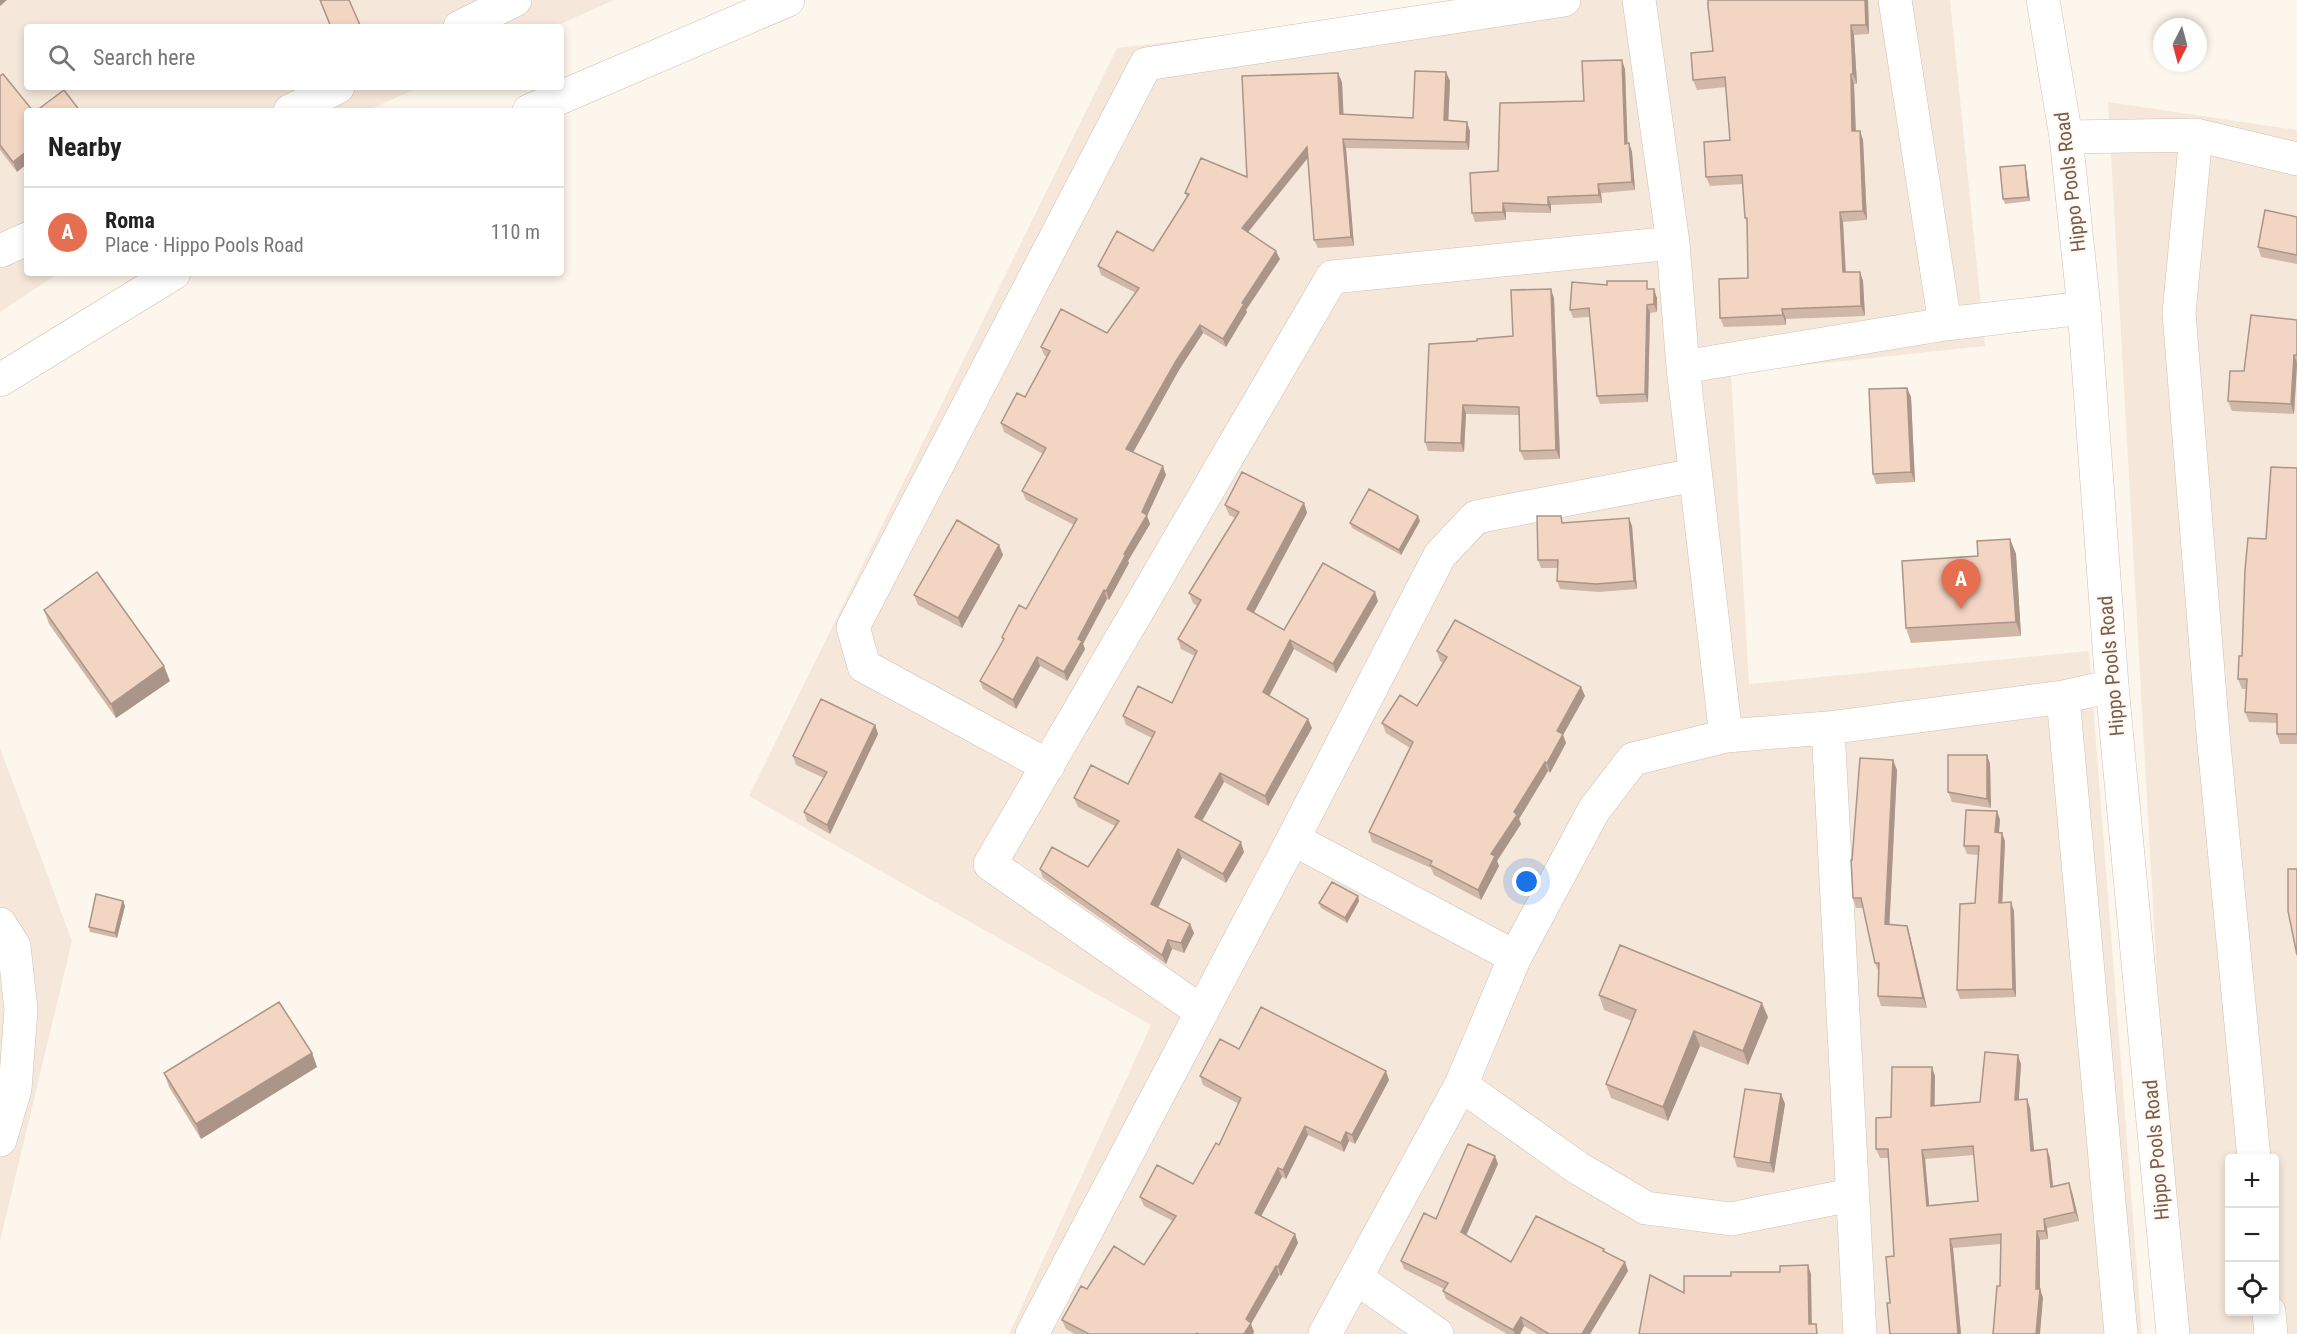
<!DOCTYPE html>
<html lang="en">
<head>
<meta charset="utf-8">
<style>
	:root { --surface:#fff; --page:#f2f2f2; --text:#222; --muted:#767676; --line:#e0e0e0; --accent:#e76f51 }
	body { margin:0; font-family:"Roboto Condensed",sans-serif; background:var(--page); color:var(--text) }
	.controls { position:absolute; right:18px; bottom:18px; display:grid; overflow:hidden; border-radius:6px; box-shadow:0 3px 9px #0003 }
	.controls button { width:54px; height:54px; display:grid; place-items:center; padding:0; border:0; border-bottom:2px solid var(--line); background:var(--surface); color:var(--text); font:30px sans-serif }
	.compass { position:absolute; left:2153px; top:18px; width:54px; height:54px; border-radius:50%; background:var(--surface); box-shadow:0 3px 9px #0003; rotate:186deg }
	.you { position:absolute; left:1527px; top:882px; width:21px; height:21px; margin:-15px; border:4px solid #fff; border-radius:50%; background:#1a73e8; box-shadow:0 0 0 9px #1a73e833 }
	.badge { display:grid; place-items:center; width:39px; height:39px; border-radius:50%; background:var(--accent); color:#fff; font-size:20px; font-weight:700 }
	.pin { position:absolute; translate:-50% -50px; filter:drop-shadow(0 2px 3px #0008) }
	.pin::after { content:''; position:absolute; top:32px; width:21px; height:18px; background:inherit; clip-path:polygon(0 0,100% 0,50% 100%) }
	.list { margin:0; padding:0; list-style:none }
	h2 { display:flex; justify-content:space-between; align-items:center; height:78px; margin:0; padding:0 24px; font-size:26px }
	h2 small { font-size:20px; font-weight:400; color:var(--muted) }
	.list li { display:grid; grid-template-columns:39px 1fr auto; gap:18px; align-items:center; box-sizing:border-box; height:90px; padding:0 24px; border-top:2px solid var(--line) }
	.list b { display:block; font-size:22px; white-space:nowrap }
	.list p { margin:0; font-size:20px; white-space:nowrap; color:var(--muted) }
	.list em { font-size:20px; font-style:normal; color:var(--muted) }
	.icon { flex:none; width:33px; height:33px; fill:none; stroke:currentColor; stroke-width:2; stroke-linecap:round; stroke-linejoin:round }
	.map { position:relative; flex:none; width:2297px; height:1334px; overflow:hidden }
	.search { position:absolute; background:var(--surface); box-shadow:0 3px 9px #0003; left:24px; top:24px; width:540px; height:66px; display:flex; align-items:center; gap:15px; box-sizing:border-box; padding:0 21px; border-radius:6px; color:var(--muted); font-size:22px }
	.panel { position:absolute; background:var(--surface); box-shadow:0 3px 9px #0003; left:24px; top:108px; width:540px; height:168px; border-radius:6px }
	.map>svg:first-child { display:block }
	.residential { fill:#f5e8da; fill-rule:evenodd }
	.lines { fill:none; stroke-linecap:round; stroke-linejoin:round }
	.minor-casing { stroke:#d1beb0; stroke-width:34 }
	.tertiary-casing { stroke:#d1beb0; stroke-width:34 }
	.minor { stroke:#fff; stroke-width:33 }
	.tertiary { stroke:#fff; stroke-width:33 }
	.wall { fill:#d1b7a8; fill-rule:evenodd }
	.shaded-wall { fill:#aa9588 }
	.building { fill:#f3d5c3; stroke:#aa9588; stroke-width:1.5; fill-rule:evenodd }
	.labels { text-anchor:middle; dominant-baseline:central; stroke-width:4.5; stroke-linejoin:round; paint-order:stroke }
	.street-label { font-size:20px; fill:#7a5c4d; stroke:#fffaf3 }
</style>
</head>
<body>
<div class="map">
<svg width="2297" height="1334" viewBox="0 0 2297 1334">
	<rect width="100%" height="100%" fill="#fdf6ec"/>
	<path class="residential" d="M0 0H614L554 27H27V87H420L366 111H27V273H59L0 312Z
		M1525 0H1950L1985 346 1731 373 1749 684 2089 651 2142 1334H1009L1151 1025 749 796 1117 48Z
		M2108 102 2297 130V1334H2177ZM2230 1158H2274V1312H2230Z
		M0 748 72 941 0 1241Z"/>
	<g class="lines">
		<defs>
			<path id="minor" d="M1639 0 1673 243 1683 367 1726 736
				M1895 0 1945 324
				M460 27 515 0
				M290 111 338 87
				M2196 135 2179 313 2213 734 2254 1158
				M2066 137 2196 135 2297 159
				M0 251 27 239
				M1683 367 1945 324 2084 308
				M2063 697 2121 1334
				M1828 728 1860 1334
				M1048 766 864 666 853 627 1146 64 1564 0
				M1293 839 1515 957
				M0 924 14 946 21 1010 15 1089 0 1140
				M1202 1012 990 864 1332 277 1673 243
				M1461 1085 1578 1168 1646 1208 1731 1219 1851 1195
				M1356 1278 1437 1334
				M2269 1312 2271 1334
				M1032 1334 1293 839 1440 555 1476 517 1695 475
				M1325 1334 1461 1085 1515 957 1594 810 1633 759 1726 736 1828 728 2063 697 2112 686"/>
			<path id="tertiary" d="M2043 0 2066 137 2084 308 2112 686 2173 1334
				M529 111 788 0
				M0 380 174 273"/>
		</defs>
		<use href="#minor" class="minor-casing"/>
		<use href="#tertiary" class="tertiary-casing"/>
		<use href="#minor" class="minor"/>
		<use href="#tertiary" class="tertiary"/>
	</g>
	<path class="wall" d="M1708 0H1868L1869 34 1854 35 1857 84H1854L1856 131H1860L1863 140 1867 220 1843 222 1846 272H1860L1863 281 1865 316 1786 319V325L1724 327 1720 318 1748 278 1747 223 1745 218 1743 184 1710 186 1706 177 1730 140 1726 87 1697 90 1693 80 1713 51Z
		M1625 69 1627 144 1629 143 1632 152 1635 190 1601 193 1602 203 1551 205V213L1506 212V220L1475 222 1472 213 1498 171Z
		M1446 72 1450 81 1448 121 1470 131 1469 150 1346 148 1354 246 1318 248 1314 240 1308 158 1248 232 1280 259 1246 310 1247 312 1226 347 1203 333 1179 370 1133 452 1166 475 1147 516 1150 524 1128 561 1129 563 1109 600 1107 599 1083 644 1085 649 1067 681 1040 666 1016 709 983 689 980 681 1003 641 1002 637 1026 609 1074 525 1026 500 1022 491 1043 454 1004 432 1001 423 1025 397 1047 357 1044 355 1041 347 1107 333 1136 293 1101 275 1098 266 1153 251 1187 198 1185 193 1247 177 1342 82 1343 114 1413 118Z
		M0 76 17 172 0 150Z
		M2026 170 2030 201 2005 204 2003 199Z
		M2297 217V264L2261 257 2258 247Z
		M1650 289 1657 298V312L1650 313 1648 402 1600 404 1597 396 1590 317 1573 318 1570 310Z
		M1554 298 1560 459 1524 460 1520 451 1519 415 1466 414 1464 452 1428 451 1425 442 1477 341 1513 336Z
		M2297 320V368L2294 414 2232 411 2228 401 2244 371Z
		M1907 388 1911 397 1915 482 1876 484 1873 474Z
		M2297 468V744H2280L2277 734V723L2249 722 2245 712 2246 689H2242L2238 679 2266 539Z
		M1304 503 1307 513 1254 612 1284 630 1378 601 1336 673 1294 649 1269 696 1308 719 1312 728 1268 806 1224 782 1202 821 1244 852 1226 883 1182 858 1158 907 1190 924 1194 933 1184 953 1172 949 1166 964 1043 878 1040 869 1088 867 1115 826 1078 807 1074 798 1128 784 1152 738 1126 725 1123 716 1172 703 1195 656 1181 649 1178 639 1197 606 1193 603 1189 593 1235 518 1229 515 1225 505Z
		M1420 521 1401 555 1352 528 1350 523Z
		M1564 523 1632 526 1637 589 1599 592 1560 589 1557 581 1558 568H1541L1538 560Z
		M2010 539 2016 554 2021 636 1911 643 1906 628 1978 556Z
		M999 545 1003 555 962 628 918 605 914 595Z
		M44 610 170 681 116 718 49 624Z
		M1437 651 1581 687 1585 696 1563 735 1566 743 1550 773 1548 771 1519 819 1521 824 1497 861 1499 866 1481 900 1434 875 1431 868 1372 842 1369 832 1410 748 1386 733 1382 723 1417 706 1443 663 1440 661Z
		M875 725 878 734 830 834 807 821 804 812 824 778 796 765 793 756Z
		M1987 755 1990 764 1991 808 1952 802 1948 792Z
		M1893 760 1897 770 1889 924 1907 926 1910 936 1927 1008 1881 1006 1878 996 1879 973 1875 963 1863 908H1856L1853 898 1852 860Z
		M1997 811 2000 820 1999 833 2005 841 2002 902 2014 911 2016 997 1960 999 1957 990 1975 903 1978 855 1967 854 1964 846Z
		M1358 896 1359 901 1347 923 1321 908 1319 903Z
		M123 901 125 906 117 938 90 932 89 927Z
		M1599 995 1768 1017 1748 1065 1700 1046 1668 1121 1611 1098 1606 1084 1632 1021 1604 1010Z
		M1239 1049 1389 1080 1355 1144 1349 1141 1344 1152 1308 1135 1286 1179 1282 1177 1261 1216 1295 1234 1298 1243 1281 1276 1279 1275 1251 1324 1254 1332 1253 1334H1075L1066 1329 1062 1320 1087 1289 1144 1265 1173 1221 1144 1206 1140 1197 1193 1184 1219 1145 1239 1104 1203 1085 1200 1076Z
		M312 1053 317 1067 201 1139 169 1087 164 1073Z
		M2021 1064 2019 1099 2030 1108 2034 1151 2047 1149 2050 1158 2053 1186 2072 1192 2079 1221 2047 1228 2048 1239 2040 1240V1289L2043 1298 2000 1286 2001 1244 1953 1248 1961 1334H1890V1303L1894 1256 1889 1158H1880L1876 1149 1891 1117 1935 1076V1106L1980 1102ZM1974 1155 1978 1201 1929 1205 1925 1159Z
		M1781 1094 1785 1104 1774 1173 1737 1167 1734 1157Z
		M1498 1164 1466 1235 1511 1262 1604 1249 1605 1252 1625 1262 1628 1271 1590 1334H1538L1524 1326 1520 1334H1507L1446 1299 1443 1291 1444 1289 1404 1269 1401 1261 1436 1219Z"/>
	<path class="shaded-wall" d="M0 0H7L0 6Z
		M1865 0H1868L1869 34 1866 25Z
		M1851 25 1854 35 1857 84 1853 74Z
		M1622 60 1625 69 1628 152 1625 144Z
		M1446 72 1450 81 1448 129 1444 120Z
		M1338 73 1342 82 1344 123 1340 114Z
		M1851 74 1854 84 1856 140 1852 131Z
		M1467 122 1470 131 1469 150 1466 142Z
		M1860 131 1863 140 1867 220 1863 211Z
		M1343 139 1346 148 1354 246 1351 237Z
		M1629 143 1632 152 1635 190 1632 182Z
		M1307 147 1310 155 1245 236 1242 228Z
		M27 151V164L17 172 13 162Z
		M2025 165 2026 170 2030 201 2028 197Z
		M1598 184 1601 193 1602 203 1599 195Z
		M1548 197 1551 205V213L1548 205Z
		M1503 203 1506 212V220L1503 212Z
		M1840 212 1843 222 1846 282 1843 272Z
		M1276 251 1280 259 1246 310 1247 312 1226 347 1223 339 1242 303Z
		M1860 272 1863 281 1865 316 1861 306Z
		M1551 289 1554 298 1560 459 1556 450Z
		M1654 289 1657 298V312L1654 304Z
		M1647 305 1650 313 1648 402 1645 394Z
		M1782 309 1786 319V325L1783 315Z
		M1200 325 1203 333 1179 370 1130 458 1126 449 1176 361Z
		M2294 355 2297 363 2294 414 2291 404Z
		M1907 388 1911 397 1915 482 1911 472Z
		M1463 405 1466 414 1464 452 1461 443Z
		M1163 466 1166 475 1147 516 1150 524 1128 561 1129 563 1109 600 1106 591Z
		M1304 503 1307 513 1251 618 1247 609Z
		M1418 516 1420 521 1401 555 1399 550Z
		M1629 518 1632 526 1637 589 1634 581Z
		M2010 539 2016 554 2021 636 2016 622Z
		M999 545 1003 555 962 628 958 618Z
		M1104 590 1107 599 1083 644 1085 649 1067 681 1064 672 1078 639Z
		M1375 592 1378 601 1336 673 1333 664Z
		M1290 640 1294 649 1266 702 1263 692Z
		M1037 657 1040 666 1016 709 1013 700Z
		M164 666 170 681 116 718 111 704Z
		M1581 687 1585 696 1563 735 1566 743 1550 773 1547 763 1557 731Z
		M1308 719 1312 728 1268 806 1265 796Z
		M875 725 878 734 830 834 827 825Z
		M1987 755 1990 764 1991 808 1987 799Z
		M1893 760 1897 770 1889 934 1885 924Z
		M1545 762 1548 771 1519 819 1521 824 1497 861 1499 866 1481 900 1478 890 1491 854 1514 812Z
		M1220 773 1224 782 1199 826 1195 817Z
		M1997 811 2000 820 1998 841 1995 832Z
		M2002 833 2005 841 2002 911 1999 903Z
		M1241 842 1244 852 1226 883 1223 874Z
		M1178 849 1182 858 1155 914 1151 904Z
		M1358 896 1359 901 1347 923 1345 918Z
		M123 901 125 906 117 938 115 933Z
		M2011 902 2014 911 2016 997 2013 989Z
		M1190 924 1194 933 1184 953 1181 943Z
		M1907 926 1910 936 1927 1008 1923 998Z
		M1168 940 1172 949 1166 964 1162 955Z
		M1762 1003 1768 1017 1748 1065 1743 1051Z
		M1694 1031 1700 1046 1668 1121 1663 1107Z
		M312 1053 317 1067 201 1139 196 1124Z
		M2018 1055 2021 1064 2018 1109 2015 1100Z
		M1932 1067 1935 1076 1934 1115 1931 1106Z
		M1386 1071 1389 1080 1355 1144 1352 1135Z
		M1781 1094 1785 1104 1774 1173 1770 1163Z
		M2027 1099 2030 1108 2035 1160 2031 1151Z
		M1305 1126 1308 1135 1286 1179 1283 1170Z
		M1346 1132 1349 1141 1344 1152 1341 1143Z
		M2047 1149 2050 1158 2054 1196 2051 1187Z
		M1922 1150 1925 1159 1930 1215 1927 1206Z
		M1495 1156 1498 1164 1464 1240 1461 1232Z
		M1278 1168 1282 1177 1258 1222 1255 1213Z
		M2069 1183 2072 1192 2079 1221 2075 1212Z
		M2044 1219 2047 1228 2048 1239 2045 1231Z
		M2037 1231 2040 1240V1293V1289L2043 1298 2040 1334H2036Z
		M1295 1234 1298 1243 1281 1276 1278 1267Z
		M1950 1239 1953 1248 1961 1334H1958Z
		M1625 1262 1628 1271 1590 1334H1582Z
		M1808 1265 1811 1274 1812 1333 1809 1324Z
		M1276 1266 1279 1275 1251 1324 1254 1332 1253 1334H1244L1246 1319Z
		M1521 1317 1524 1326 1520 1334H1515L1513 1330Z"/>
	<path class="building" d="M320 0H349L360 25 355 27H331Z
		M1708 0H1865L1866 25H1851L1853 74H1851L1852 131H1860L1863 211 1840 212 1843 272H1860L1861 306 1782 309 1783 315 1720 318 1719 279 1748 278 1747 218H1745L1742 175 1706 177 1704 142 1730 140 1725 77 1693 80 1691 53 1713 51 1708 6Z
		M1622 60 1625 144 1629 143 1632 182 1598 184 1599 195 1548 197V205L1503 203V212L1472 213 1470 173 1498 171 1500 103 1584 101 1582 61Z
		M1415 71 1446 72 1444 120 1467 122 1466 142 1343 139 1351 237 1314 240 1307 147 1242 228 1276 251 1242 303 1244 304 1223 339 1200 325 1176 361 1126 449 1163 466 1142 512 1147 515 1124 554H1126L1106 591 1104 590 1078 639 1082 641 1064 672 1037 657 1013 700 980 681 1004 639 1002 637 1019 605 1026 609 1077 519 1022 491 1046 448 1001 423 1017 393 1025 397 1050 351 1041 347 1061 309 1107 333 1139 288 1098 266 1117 231 1153 251 1189 194 1185 193 1201 158 1247 177 1242 76 1338 73 1340 114 1413 118Z
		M3 74 33 111H27V151L13 162 0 145V76Z
		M64 90 80 111H36Z
		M2025 165 2028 197 2003 199 2000 167Z
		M2265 210 2297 217V255L2258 247Z
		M1607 281H1647V289H1654V304L1647 305 1645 394 1597 396 1589 308 1570 310 1572 282 1607 285Z
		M1551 289 1556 450 1520 451 1519 407 1463 405 1461 443 1425 442 1429 344 1477 341V339L1513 336 1511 290Z
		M2251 315 2297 320V355H2294L2291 404 2228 401 2230 371H2244Z
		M1907 388 1911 472 1873 474 1869 389Z
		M2271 467 2297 468V734H2277V714L2245 712 2247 679H2238L2239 656H2242L2245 570 2248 538 2266 539Z
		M1242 472 1304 503 1247 609 1284 630 1323 563 1375 592 1333 664 1290 640 1263 692 1308 719 1265 796 1220 773 1195 817 1241 842 1223 874 1178 849 1151 904 1190 924 1181 943 1168 940 1162 955 1040 869 1052 847 1088 867 1119 821 1074 798 1091 765 1128 784 1155 732 1123 716 1138 686 1172 703 1197 651 1178 639 1201 600 1189 593 1239 512 1225 505Z
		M1369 489 1418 516 1399 550 1350 523Z
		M1537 516H1561L1562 523 1629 518 1634 581 1596 584 1557 581 1558 560H1538Z
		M957 520 999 545 958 618 914 595Z
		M2010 539 2016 622 1906 628 1902 561 1978 556 1977 541Z
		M97 572 164 666 111 704 44 610Z
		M1455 620 1581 687 1557 731 1563 734 1547 763 1545 762 1514 812 1517 815 1491 854 1495 856 1478 890 1430 865 1432 861 1369 832 1413 742 1382 723 1400 695 1417 706 1447 657 1437 651Z
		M821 699 875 725 827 825 804 812 827 772 793 756Z
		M1948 755H1987V799L1948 792Z
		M1860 758 1893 760 1885 924 1907 926 1923 998 1878 996 1879 963H1875L1861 898H1853L1851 860H1852Z
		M1966 810 1997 811 1995 832 2002 833 1999 903 2011 902 2013 989 1957 990 1960 904 1975 903 1979 846H1964Z
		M2288 869H2297V955L2288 911Z
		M1332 882 1358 896 1345 918 1319 903Z
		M96 894 123 901 115 933 89 927Z
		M1620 945 1762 1003 1743 1051 1694 1031 1663 1107 1606 1084 1636 1010 1599 995Z
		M279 1002 312 1053 196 1124 164 1073Z
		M1261 1007 1386 1071 1352 1135 1346 1132 1341 1143 1305 1126 1283 1170 1278 1168 1255 1213 1295 1234 1278 1267 1276 1266 1246 1319 1251 1323 1244 1334H1198L1197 1333 1196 1334H1089L1062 1320 1081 1286 1087 1289 1114 1246 1144 1265 1176 1216 1140 1197 1157 1165 1193 1184 1216 1143 1219 1145 1241 1098 1200 1076 1220 1039 1239 1049Z
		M1985 1052 2018 1055 2015 1100 2027 1099 2031 1151 2047 1149 2051 1187 2069 1183 2075 1212 2044 1219 2045 1231H2037L2036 1289H2040L2036 1334H1993L1997 1286H2000L2001 1234 1950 1239 1958 1334H1890L1887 1303H1890L1886 1257 1894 1256 1888 1149H1876V1118L1891 1117 1892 1067H1932L1931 1106 1980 1102ZM1973 1146 1978 1201 1927 1206 1922 1150Z
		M1745 1089 1781 1094 1770 1163 1734 1157Z
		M1468 1144 1495 1156 1461 1232 1511 1262 1536 1216 1604 1249 1603 1251 1625 1262 1582 1334H1549L1521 1317 1513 1330 1443 1291 1448 1283 1401 1261 1424 1213 1436 1219Z
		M1808 1265 1809 1324H1816L1817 1334H1639L1650 1275 1684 1293V1276H1731V1272H1780V1266Z"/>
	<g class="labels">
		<g class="street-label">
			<text transform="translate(2070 182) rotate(-97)">Hippo Pools Road</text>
			<text transform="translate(2111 666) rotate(-95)">Hippo Pools Road</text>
			<text transform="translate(2156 1150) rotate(-95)">Hippo Pools Road</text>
		</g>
	</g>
</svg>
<div class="controls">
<button>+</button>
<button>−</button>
<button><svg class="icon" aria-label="locate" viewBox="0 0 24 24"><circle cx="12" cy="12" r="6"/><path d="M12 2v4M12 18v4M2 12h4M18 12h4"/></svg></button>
</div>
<svg class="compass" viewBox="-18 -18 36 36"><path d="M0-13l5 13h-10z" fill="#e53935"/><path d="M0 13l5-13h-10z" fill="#767676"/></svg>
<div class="you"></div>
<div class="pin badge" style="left:1961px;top:609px">A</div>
<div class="search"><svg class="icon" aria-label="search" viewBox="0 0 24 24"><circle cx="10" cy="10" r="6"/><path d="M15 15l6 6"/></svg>Search here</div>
<section class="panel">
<h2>Nearby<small></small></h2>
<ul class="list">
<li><span class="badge">A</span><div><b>Roma</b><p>Place · Hippo Pools Road</p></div><em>110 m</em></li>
</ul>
</section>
</div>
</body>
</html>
